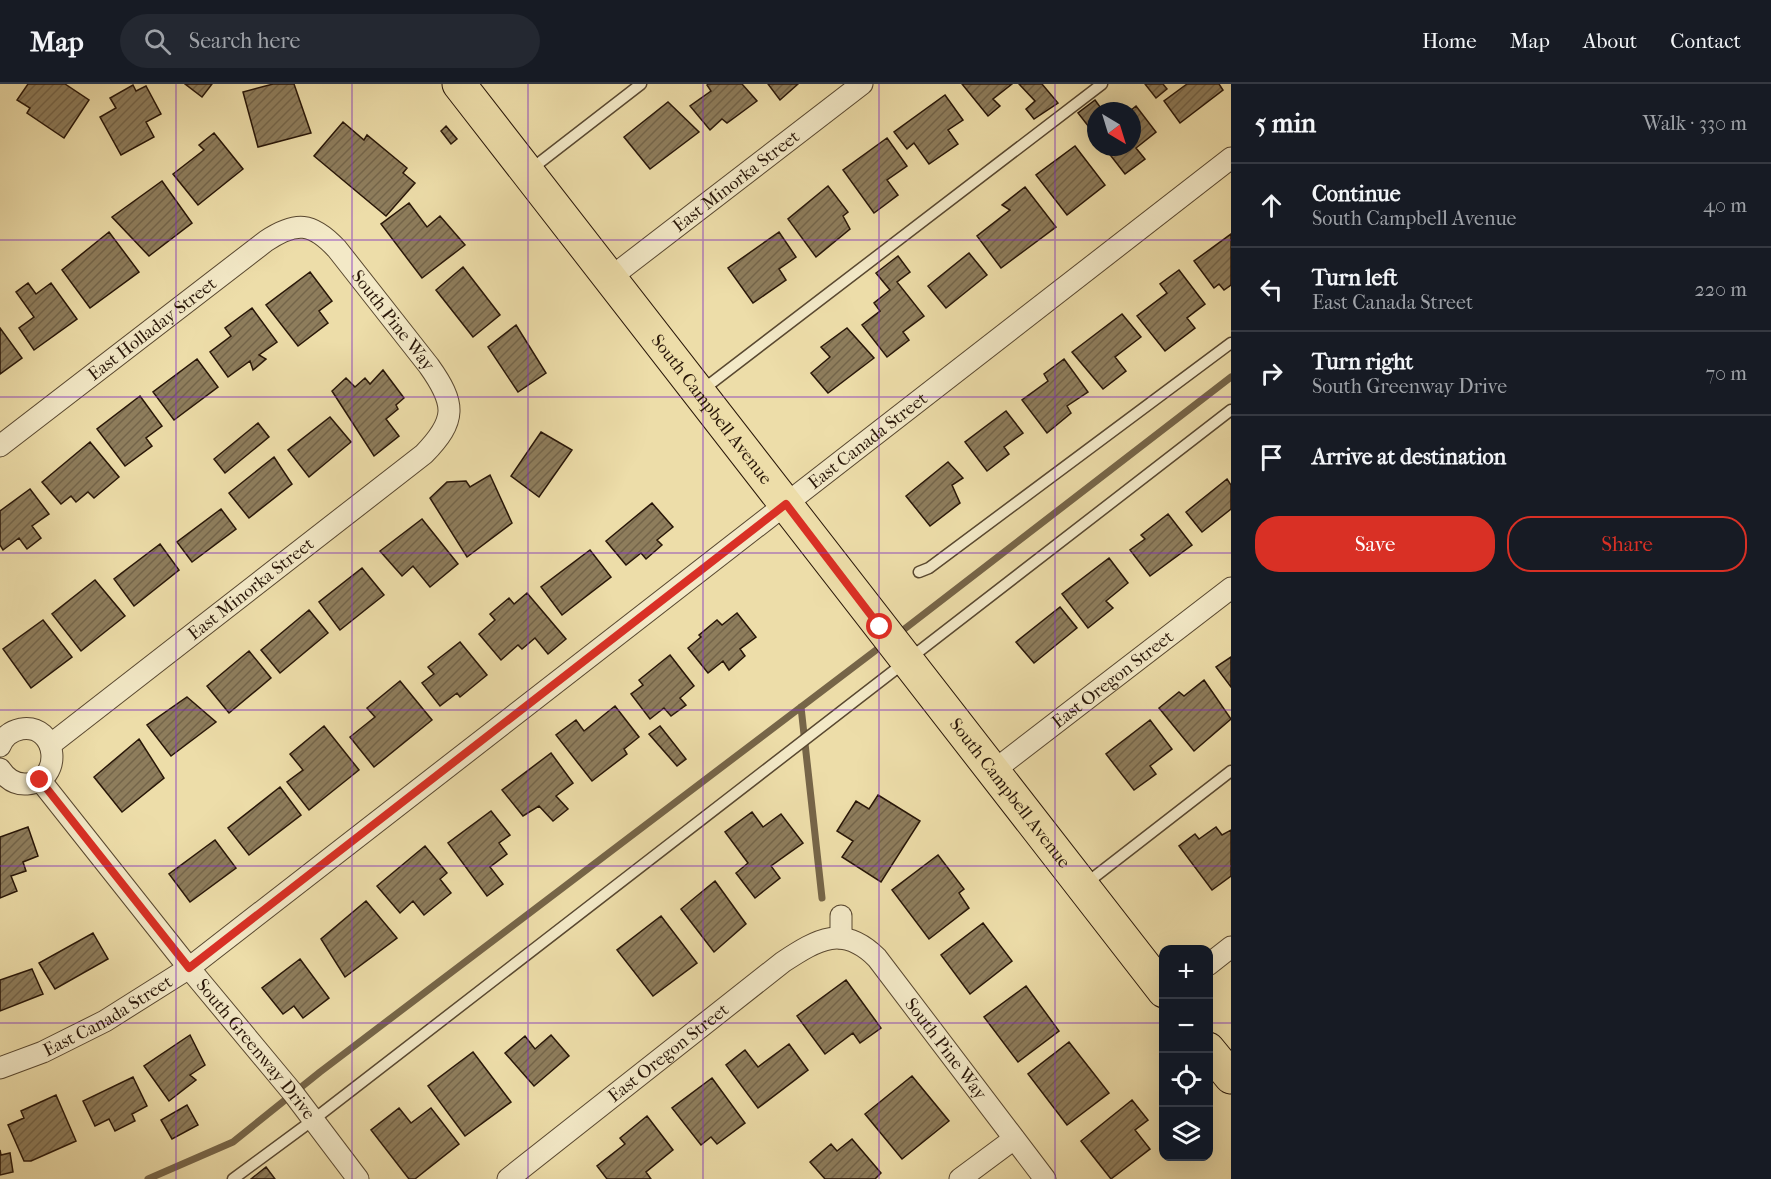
<!DOCTYPE html>
<html lang="en">
<head>
<meta charset="utf-8">
<style>
	:root { --surface:#171b24; --page:#242831; --text:#f1f3f6; --muted:#9ea1a6; --line:#363941; --accent:#d93025 }
	body { margin:0; font-family:"IM FELL French Canon",serif; background:var(--page); color:var(--text) }
	.controls { position:absolute; right:18px; bottom:18px; display:grid; overflow:hidden; border-radius:12px; box-shadow:0 6px 24px #0002 }
	.controls button { width:54px; height:54px; display:grid; place-items:center; padding:0; border:0; border-bottom:2px solid var(--line); background:var(--surface); color:var(--text); font:30px sans-serif }
	.compass { position:absolute; left:1087px; top:18px; width:54px; height:54px; border-radius:50%; background:var(--surface); box-shadow:0 6px 24px #0002; rotate:142deg }
	.stop { position:absolute; width:18px; height:18px; margin:-14px; border:4px solid #d93025; border-radius:50%; background:#fff }
	.stop.end { background:#d93025; border-color:#fff; box-shadow:0 2px 6px #0008 }
	.list { margin:0; padding:0; list-style:none }
	h2 { display:flex; justify-content:space-between; align-items:center; height:78px; margin:0; padding:0 24px; font-size:26px }
	h2 small { font-size:20px; font-weight:400; color:var(--muted) }
	.list li { display:grid; grid-template-columns:39px 1fr auto; gap:18px; align-items:center; box-sizing:border-box; height:84px; padding:0 24px; border-top:2px solid var(--line) }
	.list b { display:block; font-size:22px; white-space:nowrap }
	.list p { margin:0; font-size:20px; white-space:nowrap; color:var(--muted) }
	.list em { font-size:20px; font-style:normal; color:var(--muted) }
	.actions { display:flex; gap:12px; padding:18px 24px }
	.actions a { flex:1; padding:14px 0; border:2px solid var(--accent); border-radius:24px; text-align:center; font-size:21px; color:var(--accent) }
	.actions .main { background:var(--accent); color:#fff }
	.icon { flex:none; width:33px; height:33px; fill:none; stroke:currentColor; stroke-width:2; stroke-linecap:round; stroke-linejoin:round }
	.map { position:relative; flex:none; width:1231px; height:1095px; overflow:hidden }
	header { display:flex; align-items:center; gap:36px; box-sizing:border-box; height:84px; padding:0 30px; background:var(--surface); border-bottom:2px solid var(--line) }
	header strong { font-size:28px }
	nav { display:flex; gap:33px; margin-inline-start:auto; font-size:21px }
	.search { width:420px; height:54px; background:var(--page); display:flex; align-items:center; gap:15px; box-sizing:border-box; padding:0 21px; border-radius:33px; color:var(--muted); font-size:22px }
	main { display:flex }
	aside { flex:1; background:var(--surface) }
	.map>svg:first-child { display:block }
	.lines { fill:none; stroke-linecap:round; stroke-linejoin:round }
	.stream { stroke:#766548; stroke-width:7 }
	.building { fill:url(#building-hatch); stroke:#281608; stroke-width:1.5 }
	.service-casing { stroke:#594830; stroke-width:13 }
	.minor-casing { stroke:#594830; stroke-width:23 }
	.primary-casing { stroke:#281608; stroke-width:35 }
	.service { stroke:#f3e9c7; stroke-width:10 }
	.minor { stroke:#f3e9c7; stroke-width:21 }
	.primary { stroke:#eddda9; stroke-width:33 }
	.route { stroke:#d93025; stroke-width:8 }
	.grid { fill:none; stroke:#7b2cbf; stroke-width:1.5; stroke-opacity:0.55 }
	.labels { text-anchor:middle; dominant-baseline:central; stroke-width:6; stroke-linejoin:round; paint-order:stroke }
	.street-label { font-size:18px; fill:#281608; stroke:#f3e9c7 }
</style>
</head>
<body>
<header>
<strong>Map</strong>
<div class="search"><svg class="icon" aria-label="search" viewBox="0 0 24 24"><circle cx="10" cy="10" r="6"/><path d="M15 15l6 6"/></svg>Search here</div>
<nav><a>Home</a><a>Map</a><a>About</a><a>Contact</a></nav>
</header>
<main>
<div class="map">
<svg width="1231" height="1095" viewBox="0 0 1231 1095">
	<defs>
		<pattern id="building-hatch" width="6" height="6" patternUnits="userSpaceOnUse" patternTransform="scale(1.5)"><rect width="6" height="6" fill="#8e7d5c"/><path d="M-1 1l2-2M0 6l6-6M5 7l2-2" fill="none" stroke="#74654a"/></pattern>
	</defs>
	<rect width="100%" height="100%" fill="#eddda9"/>
	<filter id="stains"><feTurbulence type="fractalNoise" baseFrequency=".00333" numOctaves="4"/><feColorMatrix values="0 0 0 0 .2 0 0 0 0 .09 0 0 0 0 .02 0 0 0 .5 -.17"/></filter>
	<radialGradient id="worn" r=".72"><stop offset=".6" stop-color="#630" stop-opacity="0"/><stop offset="1" stop-color="#630" stop-opacity=".3"/></radialGradient>
	<g class="lines">
		<path class="stream" d="M898 550 1231 293
			M801 623 822 814
			M148 1095 233 1058 320 988 884 560"/>
	</g>
	<path class="building" d="M28 0H65L89 16 64 54 27 29 30 24 17 16Z
		M185 0H212L202 13Z
		M273 0H294L311 49 258 63 243 8Z
		M708 0H742L757 17 727 39 722 35 710 46 690 22 711 7 707 1Z
		M768 0H798L780 16Z
		M962 0H1012L993 15 1000 22 988 32Z
		M1019 0H1042L1058 19 1034 35 1026 25 1035 17Z
		M1145 0H1163L1167 5 1156 14Z
		M1187 0H1219L1223 6 1180 39 1164 17Z
		M133 1 136 7 146 2 161 30 146 38 154 53 121 71 100 33 116 24 110 14Z
		M945 11 963 36 948 46 958 60 929 80 914 59 907 65 894 48Z
		M1095 16 1103 27H1096V52L1078 29Z
		M668 18 699 48 650 85 624 53Z
		M1136 22 1156 48 1136 64 1145 75 1125 90 1104 63H1132V27H1130Z
		M343 38 364 56 367 51 407 84 403 89 415 99 386 132 314 72Z
		M446 42 457 55 451 60 441 47Z
		M214 49 243 85 198 121 173 90 204 66 199 61Z
		M887 54 907 82 887 96 898 111 874 129 843 86Z
		M1075 62 1105 101 1067 131 1036 91Z
		M162 97 192 139 149 172 112 133Z
		M828 102 848 128 843 132 850 145 816 173 788 135Z
		M1025 103 1056 143 1001 184 977 152 1010 126 1002 121Z
		M409 119 427 143 440 132 465 161 422 194 381 140Z
		M109 148 139 188 90 224 62 186Z
		M779 148 796 173 779 185 786 196 753 219 728 184Z
		M1231 150V201L1224 206 1219 200 1214 204 1194 177Z
		M969 169 987 191 946 224 928 202Z
		M898 172 910 188 897 198 924 232 903 248 909 256 887 273 862 241 880 227 874 219 890 206 876 189Z
		M463 183 500 231 473 253 436 206Z
		M1179 186 1205 220 1187 234 1195 244 1165 267 1137 232 1167 209 1160 200Z
		M310 188 332 217 319 227 328 239 298 262 266 221Z
		M28 199 36 210 51 199 77 235 34 266 19 244 34 233 16 208Z
		M252 224 277 258 259 271 266 275 253 286 250 277 228 293 210 268 231 252 225 244Z
		M1122 230 1141 253 1115 273 1126 287 1103 305 1072 268Z
		M516 241 546 289 518 308 488 263Z
		M0 244 22 274 0 290Z
		M847 244 874 274 828 309 811 289 830 273 821 263Z
		M197 275 218 303 174 336 153 308Z
		M1064 275 1088 308 1067 322 1071 329 1047 349 1022 316 1048 297 1044 290Z
		M383 286 404 314 396 321 398 325 386 335 399 352 374 372 332 307 346 294 355 303 365 294 370 300Z
		M140 312 162 342 146 354 152 362 125 382 97 345Z
		M1006 327 1023 349 1004 363 1009 370 987 387 965 358Z
		M330 333 351 358 309 393 288 366Z
		M258 339 269 353 225 389 214 375Z
		M541 348 572 366 539 413 511 392Z
		M90 358 119 393 94 414 88 408 76 418 71 412 61 420 42 398Z
		M274 373 292 400 249 434 229 409Z
		M948 378 963 394 952 401 960 419 930 442 906 412Z
		M490 391 512 439 467 473 430 414 447 398 466 397 470 403Z
		M1227 395 1231 401V425L1202 448 1186 428Z
		M30 405 49 430 32 442 41 454 27 465 19 454 3 466 0 461V427Z
		M652 419 673 443 657 456 662 461 646 475 641 469 626 481 606 457Z
		M221 425 236 445 192 478 177 458Z
		M1168 430 1192 461 1150 492 1130 466 1145 455 1141 451Z
		M422 435 458 480 430 503 413 482 402 492 380 467Z
		M160 460 179 486 134 522 114 495Z
		M590 466 611 493 562 531 541 503Z
		M1109 474 1128 499 1106 517 1113 524 1088 544 1062 510Z
		M362 484 384 511 340 546 319 518Z
		M95 496 125 532 81 567 52 530Z
		M527 509 566 555 548 570 535 554 522 565 518 561 501 576 479 550 495 536 490 530 509 514 514 520Z
		M1060 523 1077 544 1034 579 1016 558Z
		M309 526 328 549 280 589 261 566Z
		M737 529 756 553 740 565 745 572 729 586 723 577 708 589 688 564 701 553 699 551 717 536 722 541Z
		M43 536 72 573 31 604 3 565Z
		M460 558 487 591 460 613 457 609 440 622 422 599 434 590 428 583Z
		M249 567 271 594 229 629 207 602Z
		M670 571 694 602 680 614 686 621 671 632 664 624 650 635 631 610 643 601 639 596Z
		M1231 573V603L1216 583Z
		M1204 596 1231 635 1194 667 1159 624 1179 608 1184 612Z
		M400 597 432 636 374 683 350 653 375 633 367 624Z
		M187 613 216 638 171 672 147 641Z
		M615 622 639 653 624 665 627 670 592 697 556 651 576 636 584 647Z
		M1150 636 1172 665 1150 682 1156 690 1134 706 1106 670Z
		M324 642 359 686 309 726 287 698 303 686 290 670Z
		M660 642 686 675 677 682 649 650Z
		M139 655 164 694 122 728 94 693Z
		M551 669 573 699 556 712 568 725 553 737 539 722 523 732 502 706Z
		M280 703 301 731 249 771 228 744Z
		M878 711 920 737 881 798 842 773 853 757 837 747 856 717 869 725Z
		M491 727 510 751 499 759 507 770 490 783 503 800 487 812 448 759Z
		M752 728 763 743 781 730 803 759 771 782 780 794 755 814 736 789 748 779 725 748Z
		M28 743 38 772 23 778 26 787 11 792 17 807 0 814V753Z
		M1216 743 1222 751 1231 746V792L1212 806 1179 762 1195 750 1199 755Z
		M215 756 236 784 190 818 169 790Z
		M425 762 447 789 440 795 451 809 424 831 413 817 400 829 377 802Z
		M938 771 964 805 959 809 969 824 929 855 892 806Z
		M715 797 746 840 714 868 681 825Z
		M366 817 397 854 345 893 321 855Z
		M661 832 697 879 653 912 617 866Z
		M983 839 1012 877 970 910 941 871Z
		M93 849 108 875 55 905 39 879Z
		M300 875 329 914 303 934 294 922 283 930 262 904Z
		M32 885 43 910 0 927V896Z
		M846 896 881 944 860 959 853 949 825 970 797 932Z
		M1026 902 1059 947 1018 978 984 933Z
		M190 951 205 981 190 991 196 996 169 1017 144 982Z
		M551 951 569 972 534 1002 505 969 525 952 535 965Z
		M1069 958 1109 1009 1067 1041 1028 990Z
		M789 960 808 986 758 1024 726 981 745 966 758 983Z
		M473 968 511 1018 465 1052 428 1002Z
		M912 992 949 1037 902 1075 865 1030Z
		M133 993 147 1022 132 1030 135 1037 115 1047 109 1035 95 1042 83 1017Z
		M712 994 745 1039 717 1060 711 1053 701 1061 672 1024Z
		M56 1011 76 1057 31 1077H24L8 1041 24 1034 21 1027Z
		M1132 1016 1148 1036 1135 1046 1150 1065 1111 1095 1081 1057Z
		M187 1021 198 1041 172 1055 161 1036Z
		M399 1024 411 1039 431 1024 459 1060 415 1095H409L371 1046Z
		M647 1032 673 1066 646 1088 651 1095H607L597 1082 625 1060 620 1054Z
		M852 1055 881 1089 875 1095H825L810 1078 831 1060 837 1067Z
		M0 1066 1 1071 10 1069 13 1088 0 1091Z
		M266 1083 275 1095H251Z"/>
	<g class="lines">
		<defs>
			<path id="service" d="M530 86 641 0
				M701 307 1102 0
				M919 488 929 484 1231 259
				M1084 801 1231 687
				M233 1095 313 1036 1231 326"/>
			<g id="minor">
				<path id="s1" d="M610 194 862 0"/>
				<path id="s2" d="M0 362 266 157C296 137 312 138 337 165L429 282C456 320 457 336 424 370L50 661"/>
				<path d="M0 662C4 652 11 647 21 645 58 639 64 697 27 700 15 701 6 694 0 685"/>
				<path id="s3" d="M992 688 1231 504"/>
				<path id="s4" d="M40 696 189 884 293 1009 358 1095"/>
				<path d="M841 854V832"/>
				<path d="M1208 881 1231 863"/>
				<path id="s5" d="M0 984 43 968 105 937 189 884 1231 74"/>
				<path id="s6" d="M508 1095 783 878C818 855 843 840 877 874L1045 1095"/>
				<path d="M960 1095 1014 1055"/>
			</g>
			<g id="primary">
				<path id="s7" d="M459 0 1164 907"/>
				<path d="M1208 965 1231 993"/>
			</g>
		</defs>
		<use href="#service" class="service-casing"/>
		<use href="#minor" class="minor-casing"/>
		<use href="#primary" class="primary-casing"/>
		<use href="#service" class="service"/>
		<use href="#minor" class="minor"/>
		<use href="#primary" class="primary"/>
	</g>
	<g class="lines">
		<path class="route" d="M40 696 189 884 786 420 880 543"/>
	</g>
	<path class="grid" d="M176 0V1095M352 0V1095M528 0V1095M703 0V1095M879 0V1095M1055 0V1095M0 156H1231M0 313H1231M0 469H1231M0 626H1231M0 782H1231M0 939H1164M1208 939H1231"/>
	<g class="labels">
		<g class="street-label">
			<text stroke="none"><textPath href="#s1" startOffset="159">East Minorka Street</textPath></text>
			<text stroke="none"><textPath href="#s2" startOffset="508">South Pine Way</textPath></text>
			<text stroke="none"><textPath href="#s2" startOffset="192">East Holladay Street</textPath></text>
			<text stroke="none"><textPath href="#s7" startOffset="412">South Campbell Avenue</textPath></text>
			<text stroke="none"><textPath href="#s5" startOffset="1074">East Canada Street</textPath></text>
			<text transform="translate(251 505) rotate(-38)">East Minorka Street</text>
			<text stroke="none"><textPath href="#s3" startOffset="152">East Oregon Street</textPath></text>
			<text stroke="none"><textPath href="#s7" startOffset="898">South Campbell Avenue</textPath></text>
			<text stroke="none"><textPath href="#s5" startOffset="120">East Canada Street</textPath></text>
			<text stroke="none"><textPath href="#s4" startOffset="345">South Greenway Drive</textPath></text>
			<text stroke="none"><textPath href="#s6" startOffset="570">South Pine Way</textPath></text>
			<text stroke="none"><textPath href="#s6" startOffset="204">East Oregon Street</textPath></text>
		</g>
	</g>
	<rect width="100%" height="100%" filter="url(#stains)"/>
	<rect width="100%" height="100%" fill="url(#worn)"/>
</svg>
<div class="controls">
<button>+</button>
<button>−</button>
<button><svg class="icon" aria-label="locate" viewBox="0 0 24 24"><circle cx="12" cy="12" r="6"/><path d="M12 2v4M12 18v4M2 12h4M18 12h4"/></svg></button>
<button><svg class="icon" aria-label="layers" viewBox="0 0 24 24"><path d="M12 4l9 5-9 5-9-5zM3 14l9 5 9-5"/></svg></button>
</div>
<svg class="compass" viewBox="-18 -18 36 36"><path d="M0-13l5 13h-10z" fill="#e53935"/><path d="M0 13l5-13h-10z" fill="#9ea1a6"/></svg>
<div class="stop" style="left:880px;top:543px"></div>
<div class="stop end" style="left:40px;top:696px"></div>
</div>
<aside>
<h2>5 min<small>Walk · 330 m</small></h2>
<ul class="list">
<li><svg class="icon" aria-label="ahead" viewBox="0 0 24 24"><path d="M12 20V5M6 11l6-6 6 6"/></svg><div><b>Continue</b><p>South Campbell Avenue</p></div><em>40 m</em></li>
<li><svg class="icon" aria-label="left" viewBox="0 0 24 24"><path d="M17 20v-9H6M10 6l-5 5 5 5"/></svg><div><b>Turn left</b><p>East Canada Street</p></div><em>220 m</em></li>
<li><svg class="icon" aria-label="right" viewBox="0 0 24 24"><path d="M7 20v-9h11M14 6l5 5-5 5"/></svg><div><b>Turn right</b><p>South Greenway Drive</p></div><em>70 m</em></li>
<li><svg class="icon" aria-label="arrive" viewBox="0 0 24 24"><path d="M6 21V4h12l-3 4 3 4H6"/></svg><div><b>Arrive at destination</b></div></li>
</ul>
<div class="actions"><a class="main">Save</a><a>Share</a></div>
</aside>
</main>
</body>
</html>
